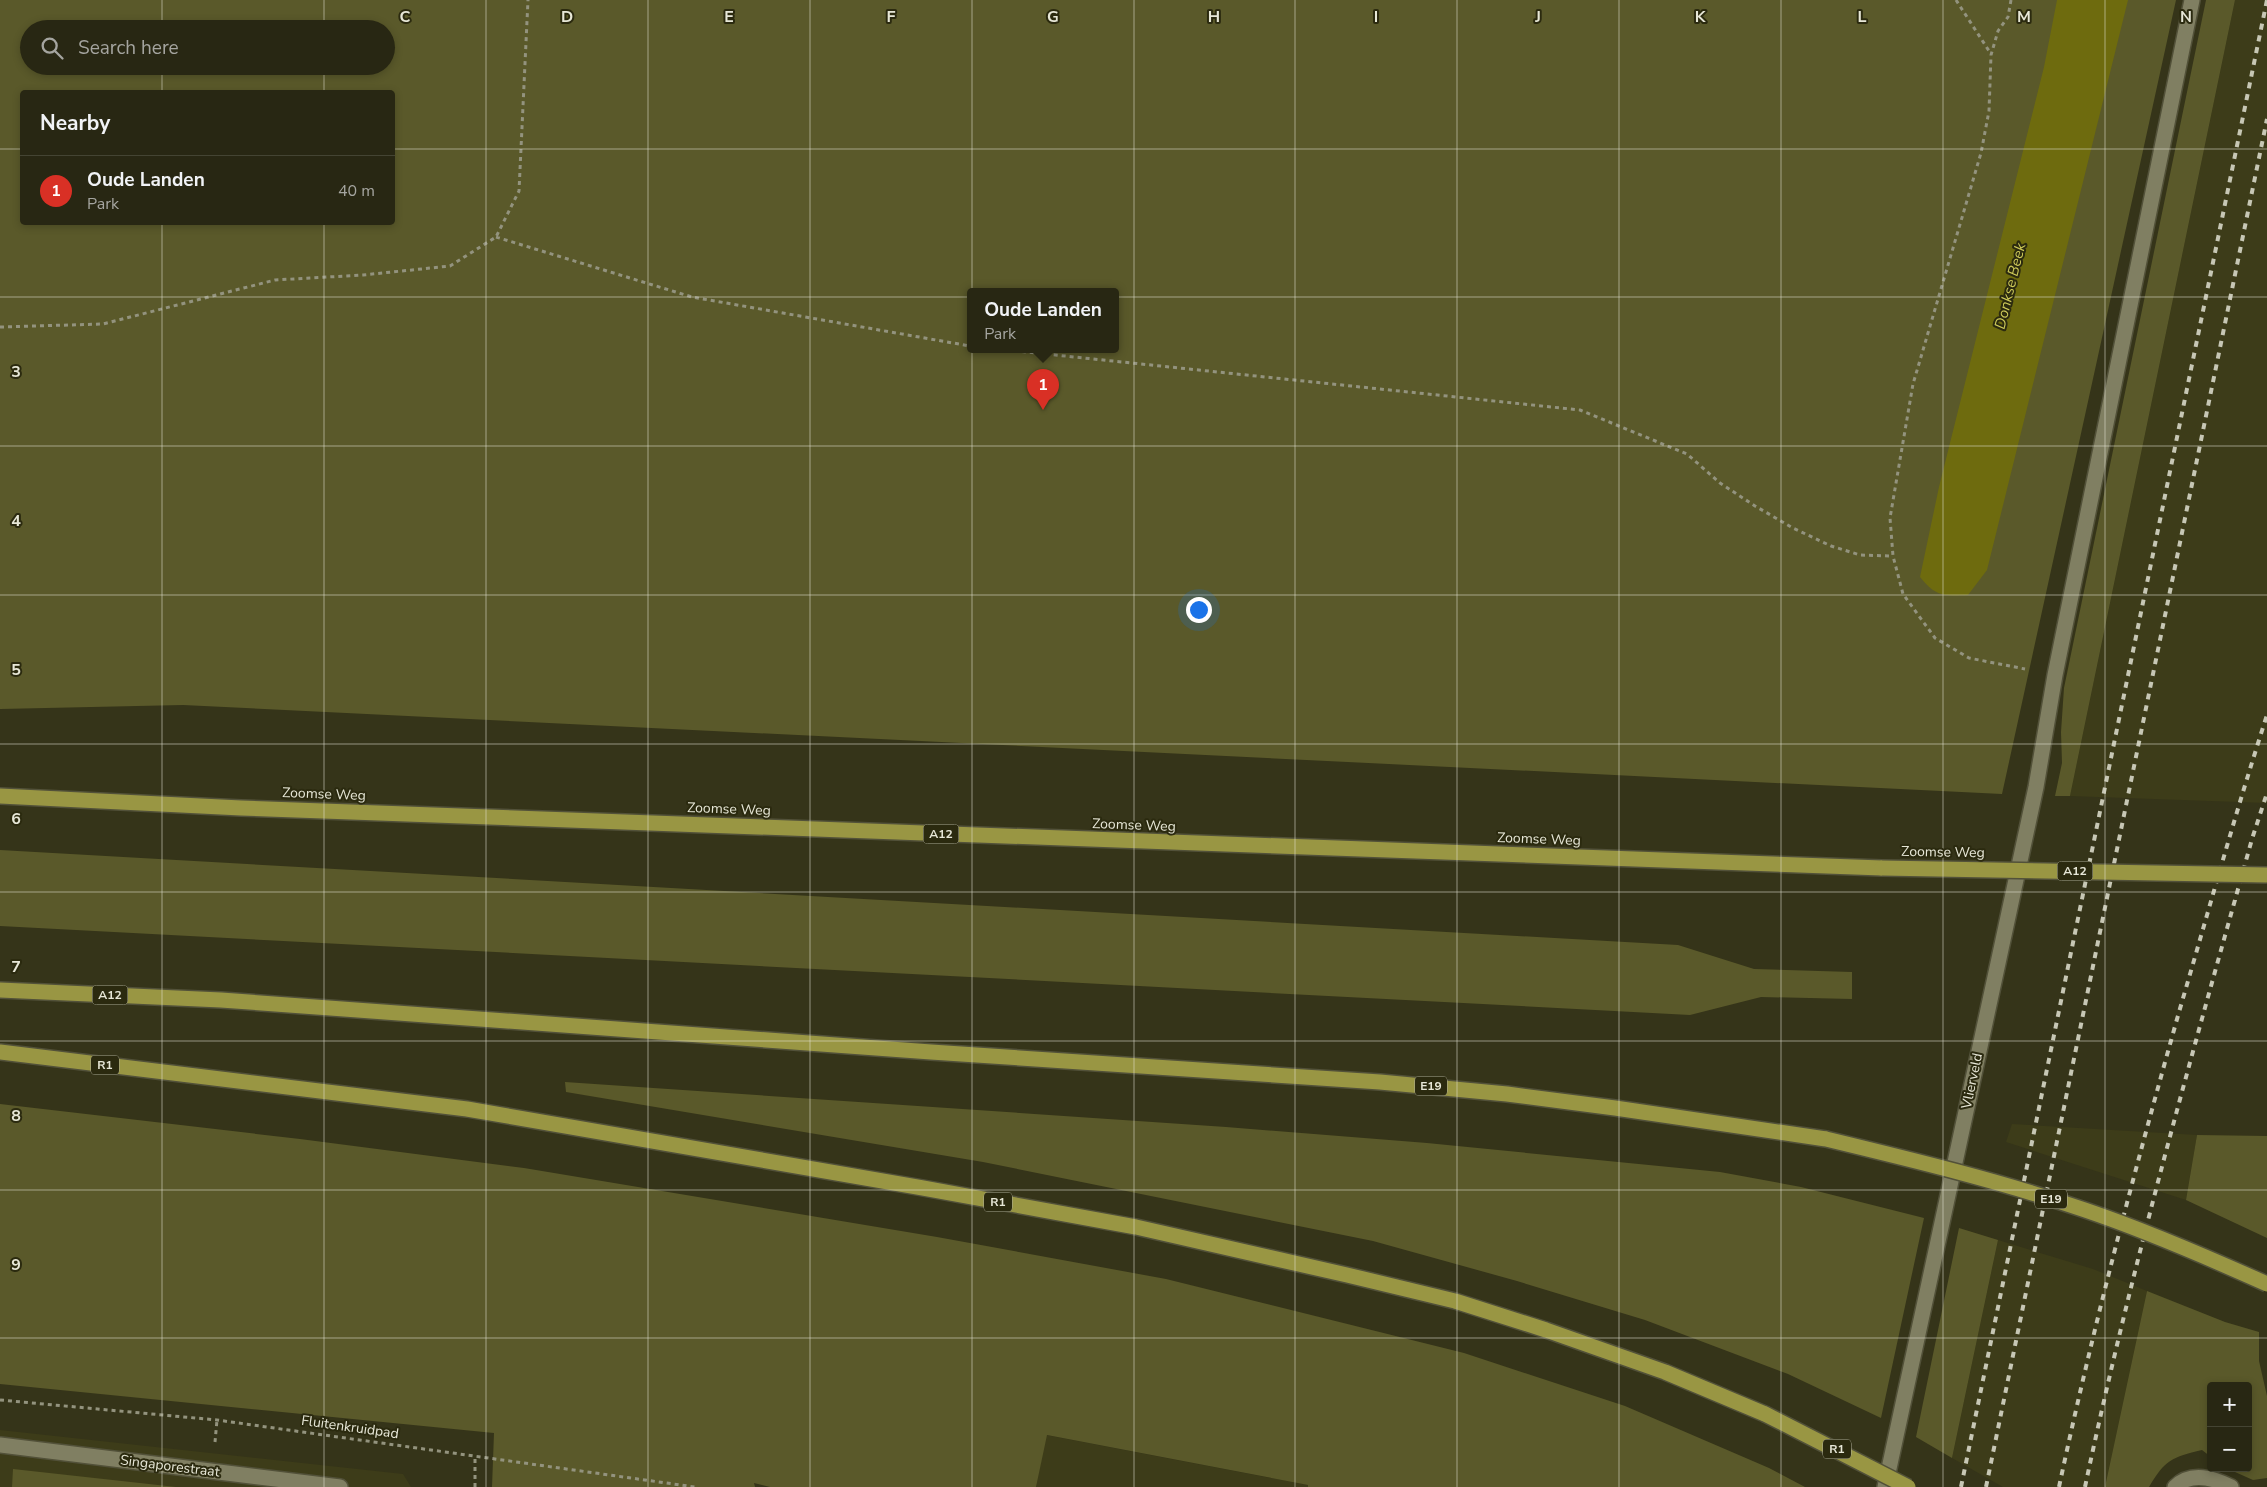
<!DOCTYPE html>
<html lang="en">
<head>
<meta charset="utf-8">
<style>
	:root { --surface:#282713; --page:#343321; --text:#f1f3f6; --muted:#a5a5a0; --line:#443; --accent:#d93025 }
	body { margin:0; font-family:"Nunito Sans",sans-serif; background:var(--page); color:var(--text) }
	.controls { position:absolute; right:15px; bottom:15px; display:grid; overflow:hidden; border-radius:5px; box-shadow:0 2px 8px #0003 }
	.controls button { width:45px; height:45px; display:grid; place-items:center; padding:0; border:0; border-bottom:1px solid var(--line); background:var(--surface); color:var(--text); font:25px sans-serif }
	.you { position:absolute; left:1198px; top:609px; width:18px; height:18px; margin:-12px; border:4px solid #fff; border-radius:50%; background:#1a73e8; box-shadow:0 0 0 8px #1a73e833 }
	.badge { display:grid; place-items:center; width:32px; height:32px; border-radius:50%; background:var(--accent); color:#fff; font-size:16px; font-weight:700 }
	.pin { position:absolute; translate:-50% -41px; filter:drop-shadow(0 1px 2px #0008) }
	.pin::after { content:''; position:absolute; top:26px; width:18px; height:15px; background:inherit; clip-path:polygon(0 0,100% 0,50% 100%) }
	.popup { position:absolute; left:967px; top:288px; width:152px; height:65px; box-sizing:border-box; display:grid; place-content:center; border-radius:5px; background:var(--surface); filter:drop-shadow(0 1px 4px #0005); font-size:16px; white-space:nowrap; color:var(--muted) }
	.popup b { font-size:19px; color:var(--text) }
	.popup::after { content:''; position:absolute; left:50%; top:100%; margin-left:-10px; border:10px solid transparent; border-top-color:var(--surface) }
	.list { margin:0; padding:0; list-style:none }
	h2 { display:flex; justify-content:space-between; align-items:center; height:65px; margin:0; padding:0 20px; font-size:21px }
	h2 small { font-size:16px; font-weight:400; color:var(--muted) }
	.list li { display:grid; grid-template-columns:32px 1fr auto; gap:15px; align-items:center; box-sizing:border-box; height:70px; padding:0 20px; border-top:1px solid var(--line) }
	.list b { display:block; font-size:19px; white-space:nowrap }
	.list p { margin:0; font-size:16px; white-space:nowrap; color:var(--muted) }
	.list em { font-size:16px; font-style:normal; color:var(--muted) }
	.icon { flex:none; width:28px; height:28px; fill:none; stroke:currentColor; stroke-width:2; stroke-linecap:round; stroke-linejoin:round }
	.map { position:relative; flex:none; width:2267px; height:1487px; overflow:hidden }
	.search { position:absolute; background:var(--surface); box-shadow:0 2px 8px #0003; left:20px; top:20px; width:375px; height:55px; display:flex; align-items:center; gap:12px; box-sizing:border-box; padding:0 18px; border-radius:28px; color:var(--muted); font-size:19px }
	.panel { position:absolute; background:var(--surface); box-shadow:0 2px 8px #0003; left:20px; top:90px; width:375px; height:135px; border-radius:5px }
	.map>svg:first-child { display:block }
	.built { fill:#3d3c19 }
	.green { fill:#5a592a; fill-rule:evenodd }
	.water { fill:#6e6b0e }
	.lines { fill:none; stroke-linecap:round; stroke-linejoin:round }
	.lane-casing { stroke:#525139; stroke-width:18 }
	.street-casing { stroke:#525139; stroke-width:18 }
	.highway-casing { stroke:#525139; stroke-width:18 }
	.path { stroke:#93937e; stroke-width:3; stroke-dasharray:4 4; stroke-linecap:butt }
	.lane { stroke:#807f62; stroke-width:15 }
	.street { stroke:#807f62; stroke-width:15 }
	.highway { stroke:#999643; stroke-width:15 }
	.rail { stroke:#c7c7b5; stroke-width:4; stroke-dasharray:6 6; stroke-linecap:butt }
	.highway-bridge-casing { stroke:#525139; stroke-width:18; stroke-linecap:butt }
	.highway-bridge { stroke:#999643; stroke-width:15 }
	.grid { fill:none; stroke:#e7e7d7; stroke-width:1; stroke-opacity:0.55 }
	.labels { text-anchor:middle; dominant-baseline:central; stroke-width:4; stroke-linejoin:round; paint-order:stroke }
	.shield { fill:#2b2a0f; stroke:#afae9b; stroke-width:1 }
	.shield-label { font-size:12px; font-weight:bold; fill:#e7e7d7 }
	.street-label { font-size:14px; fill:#e7e7d7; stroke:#2b2a0f }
	.water-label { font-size:15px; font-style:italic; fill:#cfcb5a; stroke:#2b2a0f }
	.grid-label { font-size:16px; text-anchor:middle; font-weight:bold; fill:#e7e7d7; stroke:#2b2a0f; stroke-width:4; stroke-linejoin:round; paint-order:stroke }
</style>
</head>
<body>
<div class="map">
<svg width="2267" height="1487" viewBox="0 0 2267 1487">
	<rect width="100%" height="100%" fill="#353419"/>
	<path class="built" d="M2235 0H2267V803L2070 796Z
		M2012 1124 2197 1135 2186 1200 2006 1142Z
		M1998 1240 2093 1269 2147 1291 2105 1487H2003L1952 1458Z
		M0 1430 403 1474 411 1487H0Z
		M1046 1435 1308 1485V1487H1036Z"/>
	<path class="green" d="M0 0H2176L2002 794 183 705 0 709ZM29 29H386V66H29ZM22 92H392V222H22ZM970 291H1116V349H970Z
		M2206 0H2235L2070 796H2055L2062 763 2061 732 2064 688Z
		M0 850 1678 945 1754 969 1852 972V999L1761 997 1690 1015 0 926Z
		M565 1082 1226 1127 1427 1143 1598 1160 1720 1172 1801 1187 1924 1218 1881 1418 1788 1374 1645 1320 1517 1281 1373 1241 983 1162 566 1092Z
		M0 1104 300 1139 524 1168 937 1237 1166 1279 1464 1353 1625 1406 1769 1468 1805 1487H1308V1485L1047 1435 1036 1487H770L754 1483 755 1487H492L494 1433 0 1384Z
		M2197 1135 2267 1136V1238L2186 1200Z
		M1959 1228 1998 1240 1952 1458 1916 1437Z
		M2147 1291 2225 1322 2259 1332V1361L2267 1396V1478L2253 1480 2226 1468H2248V1386H2211V1457L2202 1450C2172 1457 2165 1460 2149 1487H2105Z
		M13 1469 176 1487H12Z"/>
	<path class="water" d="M2057 0H2128L1987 570 1968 595C1944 596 1936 597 1920 577L1939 487 2044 67Z"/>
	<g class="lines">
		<defs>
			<path id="lane" d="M2175 1487C2191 1471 2214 1478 2231 1487"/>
			<path id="street" d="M0 1445 340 1487
				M1885 1487 2036 787 2055 675 2192 0"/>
			<path id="highway" d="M0 796 241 808 1882 868
				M0 990 221 1000 931 1052 1380 1082 1507 1094 1615 1108 1826 1139
				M0 1052 467 1109 923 1188 1136 1227 1347 1275 1455 1301 1546 1330 1665 1372 1765 1414"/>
		</defs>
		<use href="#lane" class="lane-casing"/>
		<use href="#street" class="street-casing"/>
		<use href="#highway" class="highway-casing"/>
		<path class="path" d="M1956 0 1991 54
			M2011 0 2008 17 1998 31 1991 55 1989 111 1981 153 1913 384 1890 518 1893 556 1903 594 1935 638 1969 658 2025 669
			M496 237 692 297 970 346
			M0 327 103 324 275 280 363 275 450 266 496 237 519 191 528 0
			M998 349 1580 410 1687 454 1720 483 1755 506 1793 528 1831 546 1860 555 1893 556
			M0 1400 217 1420 695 1487
			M215 1442 217 1420
			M475 1487V1455"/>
		<use href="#lane" class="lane"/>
		<use href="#street" class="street"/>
		<use href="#highway" class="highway"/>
		<path class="rail" d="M1961 1487 2267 0
			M1986 1487 2267 119
			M2059 1487C2093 1327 2135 1169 2179 1012 2208 913 2235 814 2267 715
			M2085 1487C2131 1269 2192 1054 2252 839L2267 793"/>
		<defs>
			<path id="highway-bridge" d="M1882 868 2267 875
				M1826 1139C1913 1160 2000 1181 2085 1210 2147 1231 2207 1257 2267 1284
				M1765 1414 1908 1487"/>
		</defs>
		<use href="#highway-bridge" class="highway-bridge-casing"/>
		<use href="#highway-bridge" class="highway-bridge"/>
	</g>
	<path class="grid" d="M162 0V29M324 0V29M486 0V1487M648 0V1487M810 0V1487M972 0V1487M1134 0V1487M1295 0V1487M1457 0V1487M1619 0V1487M1781 0V1487M1943 0V1487M2105 0V1487M162 66V92M324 66V92M0 149H22M392 149H2267M162 222V1487M324 222V1487M0 297H2267M0 446H2267M0 595H2267M0 744H2267M0 892H2267M0 1041H2267M0 1190H2267M0 1338H2267"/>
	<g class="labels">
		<g class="shield">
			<rect x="923.5" y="824.5" width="35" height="19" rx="4"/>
			<rect x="2057.5" y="861.5" width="35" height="19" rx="4"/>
			<rect x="92.5" y="985.5" width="35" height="19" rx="4"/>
			<rect x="91" y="1055.5" width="28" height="19" rx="4"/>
			<rect x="1415" y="1076.5" width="32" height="19" rx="4"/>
			<rect x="2035" y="1189.5" width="32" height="19" rx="4"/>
			<rect x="984" y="1192.5" width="28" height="19" rx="4"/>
			<rect x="1823" y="1439.5" width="28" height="19" rx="4"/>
		</g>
		<g class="shield-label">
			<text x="941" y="834">A12</text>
			<text x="2075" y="871">A12</text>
			<text x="110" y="995">A12</text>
			<text x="105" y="1065">R1</text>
			<text x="1431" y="1086">E19</text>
			<text x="2051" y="1199">E19</text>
			<text x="998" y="1202">R1</text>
			<text x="1837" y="1449">R1</text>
		</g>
		<g class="street-label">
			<text transform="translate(324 794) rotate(2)">Zoomse Weg</text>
			<text transform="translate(729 809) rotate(2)">Zoomse Weg</text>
			<text transform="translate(1134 825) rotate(2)">Zoomse Weg</text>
			<text transform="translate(1539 839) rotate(2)">Zoomse Weg</text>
			<text transform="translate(1943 852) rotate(1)">Zoomse Weg</text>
			<text transform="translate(1972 1081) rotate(-78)">Vlierveld</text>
			<text transform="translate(350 1427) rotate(8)">Fluitenkruidpad</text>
			<text transform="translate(170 1466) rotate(7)">Singaporestraat</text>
		</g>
		<g class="water-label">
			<text transform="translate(2010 286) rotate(-76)">Donkse Beek</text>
		</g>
	</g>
	<g class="grid-label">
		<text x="405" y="22">C</text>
		<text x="567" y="22">D</text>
		<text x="729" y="22">E</text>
		<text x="891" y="22">F</text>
		<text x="1053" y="22">G</text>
		<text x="1214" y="22">H</text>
		<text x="1376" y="22">I</text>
		<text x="1538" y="22">J</text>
		<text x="1700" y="22">K</text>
		<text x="1862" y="22">L</text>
		<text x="2024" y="22">M</text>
		<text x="2186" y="22">N</text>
		<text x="16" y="377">3</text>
		<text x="16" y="526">4</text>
		<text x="16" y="675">5</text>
		<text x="16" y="824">6</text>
		<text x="16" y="972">7</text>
		<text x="16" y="1121">8</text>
		<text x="16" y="1270">9</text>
	</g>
</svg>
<div class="controls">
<button>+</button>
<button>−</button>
</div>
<div class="you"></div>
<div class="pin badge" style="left:1043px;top:410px">1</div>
<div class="popup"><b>Oude Landen</b>Park</div>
<div class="search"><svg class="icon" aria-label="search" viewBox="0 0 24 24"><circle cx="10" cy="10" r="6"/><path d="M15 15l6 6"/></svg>Search here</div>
<section class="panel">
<h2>Nearby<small></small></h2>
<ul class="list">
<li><span class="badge">1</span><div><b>Oude Landen</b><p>Park</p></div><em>40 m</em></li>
</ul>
</section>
</div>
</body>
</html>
